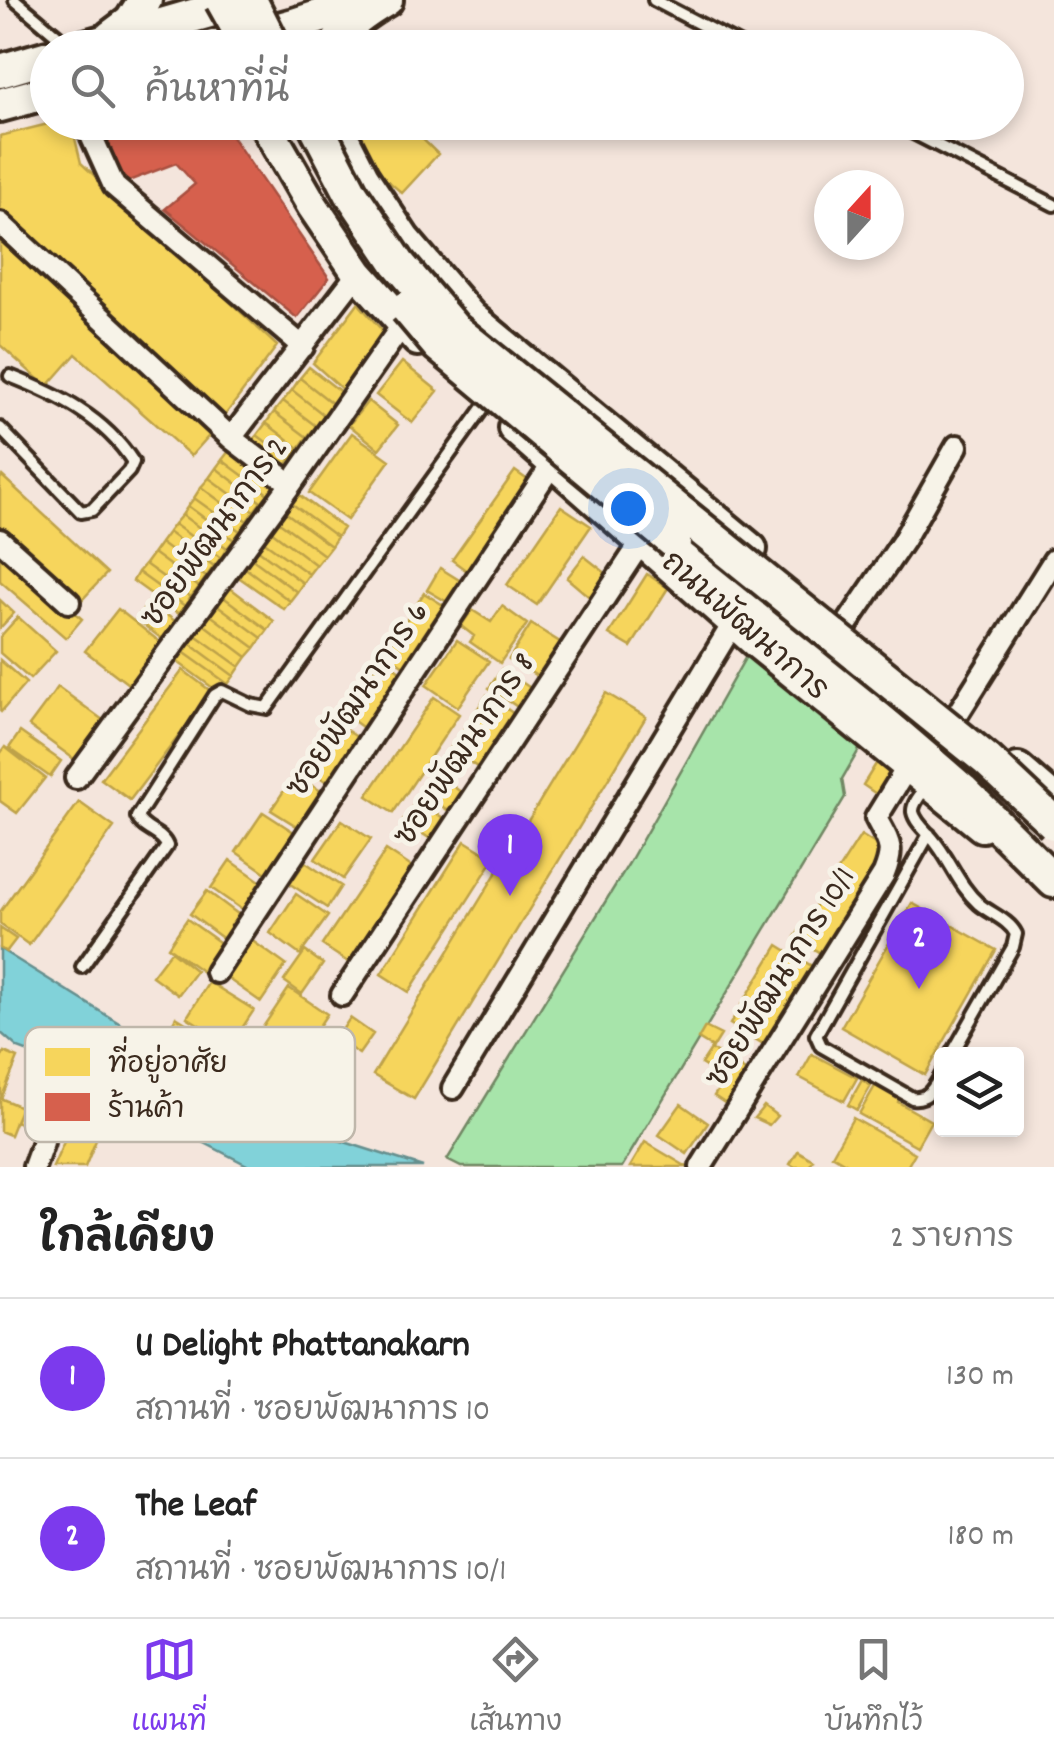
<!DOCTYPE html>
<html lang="th">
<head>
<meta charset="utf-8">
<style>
	:root { --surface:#fff; --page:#f2f2f2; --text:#222; --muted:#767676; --line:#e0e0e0; --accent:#7c3aed }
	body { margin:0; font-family:Dekko,"Playpen Sans Thai",sans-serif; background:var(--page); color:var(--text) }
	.controls { position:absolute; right:30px; bottom:30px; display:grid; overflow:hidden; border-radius:10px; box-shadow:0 5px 15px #0003 }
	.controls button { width:90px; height:90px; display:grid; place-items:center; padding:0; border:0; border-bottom:2px solid var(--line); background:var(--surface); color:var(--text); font:50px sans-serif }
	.compass { position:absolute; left:814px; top:170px; width:90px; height:90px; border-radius:50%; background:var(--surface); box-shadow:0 5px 15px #0003; rotate:21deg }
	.you { position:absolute; left:628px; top:508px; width:35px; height:35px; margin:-25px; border:8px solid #fff; border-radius:50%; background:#1a73e8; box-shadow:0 0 0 15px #1a73e833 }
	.badge { display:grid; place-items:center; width:65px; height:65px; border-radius:50%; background:var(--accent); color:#fff; font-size:32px; font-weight:700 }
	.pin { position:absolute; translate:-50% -82px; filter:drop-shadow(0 2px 5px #0008) }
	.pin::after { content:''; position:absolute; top:52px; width:35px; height:30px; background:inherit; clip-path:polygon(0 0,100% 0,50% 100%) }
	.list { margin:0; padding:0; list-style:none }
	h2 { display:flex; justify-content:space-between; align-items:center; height:130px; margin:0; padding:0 40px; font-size:42px }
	h2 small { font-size:32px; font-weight:400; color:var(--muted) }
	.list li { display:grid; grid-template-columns:65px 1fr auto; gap:30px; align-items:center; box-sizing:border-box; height:160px; padding:0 40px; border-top:2px solid var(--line) }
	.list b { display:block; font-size:38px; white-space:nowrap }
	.list p { margin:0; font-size:32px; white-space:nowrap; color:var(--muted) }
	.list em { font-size:32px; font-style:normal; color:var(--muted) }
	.icon { flex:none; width:55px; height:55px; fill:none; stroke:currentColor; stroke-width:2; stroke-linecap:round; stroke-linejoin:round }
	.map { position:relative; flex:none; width:1054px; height:1167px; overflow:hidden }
	.search { position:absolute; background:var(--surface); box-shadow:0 5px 15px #0003; left:30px; right:30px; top:30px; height:110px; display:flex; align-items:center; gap:25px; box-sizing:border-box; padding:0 35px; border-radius:55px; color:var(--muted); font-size:38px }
	.sheet { height:450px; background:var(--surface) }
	nav { display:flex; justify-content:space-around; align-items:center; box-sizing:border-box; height:140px; border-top:2px solid var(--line); background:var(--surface); font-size:28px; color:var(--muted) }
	nav a { display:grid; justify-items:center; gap:5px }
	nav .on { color:var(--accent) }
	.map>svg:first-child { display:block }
	.green { fill:#a7e4aa; stroke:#718764; stroke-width:2.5 }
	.water { fill:#81d2d9; stroke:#658f8e; stroke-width:2.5 }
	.homes { fill:#f6d55c; stroke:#bea249; stroke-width:2.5 }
	.shops { fill:#d6604d; stroke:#a8503f; stroke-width:2.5 }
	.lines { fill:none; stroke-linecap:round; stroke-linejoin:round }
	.service-casing { stroke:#3b2a1e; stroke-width:18 }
	.minor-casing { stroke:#3b2a1e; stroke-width:28 }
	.secondary-casing { stroke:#3b2a1e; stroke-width:38 }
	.primary-casing { stroke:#3b2a1e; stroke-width:40 }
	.service { stroke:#f7f3e8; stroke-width:10 }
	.minor { stroke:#f7f3e8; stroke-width:20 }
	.secondary { stroke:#f7f3e8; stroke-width:30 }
	.primary { stroke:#f7f3e8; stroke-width:32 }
	.primary-bridge-casing { stroke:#3b2a1e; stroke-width:40; stroke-linecap:butt }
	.primary-bridge { stroke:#f7f3e8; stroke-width:32 }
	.labels { text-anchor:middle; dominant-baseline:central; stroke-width:10; stroke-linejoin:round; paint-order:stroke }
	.street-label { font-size:32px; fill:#3b2a1e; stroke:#f7f3e8 }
	.key { fill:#f7f3e8; stroke:#bfb7ab; stroke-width:2.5 }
	.key-label { font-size:28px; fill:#3b2a1e }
</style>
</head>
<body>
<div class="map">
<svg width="1054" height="1167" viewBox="0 0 1054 1167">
	<rect width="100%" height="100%" fill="#f4e5dc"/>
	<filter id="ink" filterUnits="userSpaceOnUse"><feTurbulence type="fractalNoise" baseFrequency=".01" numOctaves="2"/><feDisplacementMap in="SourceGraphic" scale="20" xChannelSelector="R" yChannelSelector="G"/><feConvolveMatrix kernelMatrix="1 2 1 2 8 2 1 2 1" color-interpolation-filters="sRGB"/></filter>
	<g filter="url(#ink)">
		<path class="green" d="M748 653 863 743 842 779 845 797 622 1167H461L447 1160 629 863Z"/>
		<path class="water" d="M0 949 209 1079 332 1138 423 1167H251L193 1137H155L114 1123 75 1100 62 1071 37 1055 18 1048 0 1032Z"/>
		<path class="homes" d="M56 122H71L81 163 277 346 223 418 0 210V136Z
			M348 122H405L438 154 402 193 380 174Z
			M0 241 214 430 191 456 76 354 47 387 0 345Z
			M358 303 394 344 354 400 313 363Z
			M402 362 438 391 412 423 376 395Z
			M309 367 342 393 333 404 300 378Z
			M300 378 333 404 324 415 292 390Z
			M292 390 324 415 316 426 283 401Z
			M283 401 316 426 307 437 274 412Z
			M368 401 398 425 379 449 349 425Z
			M274 412 307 437 299 448 266 423Z
			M266 423 299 448 290 460 257 435Z
			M352 433 390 460 347 520 309 493Z
			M257 435 290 460 281 471 248 446Z
			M229 451 274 485 268 494 222 460Z
			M222 460 268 494 261 502 216 468Z
			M216 468 261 502 254 511 209 478Z
			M515 471 546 493 482 582 452 560Z
			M2 476 107 573 81 601 0 526V479Z
			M209 478 254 511 247 521 201 487Z
			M201 487 247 521 240 531 194 498Z
			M298 494 343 528 337 537 291 503Z
			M194 498 240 531 234 540 188 506Z
			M291 503 337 537 331 546 285 512Z
			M188 506 234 540 227 548 182 515Z
			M561 506 591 526 537 605 507 585Z
			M285 512 331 546 324 555 278 521Z
			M182 515 227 548 221 558 174 524Z
			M278 521 324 555 316 565 271 531Z
			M174 524 221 558 214 566 168 532Z
			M271 531 316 565 309 574 263 541Z
			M168 532 214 566 206 577 160 543Z
			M263 541 309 574 303 583 257 549Z
			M160 543 206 577 199 587 153 553Z
			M0 548 82 619 66 638 0 581Z
			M257 549 303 583 297 592 251 558Z
			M153 553 199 587 191 597 145 564Z
			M584 556 612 578 594 601 567 578Z
			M251 558 297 592 290 601 244 567Z
			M145 564 191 597 185 606 138 572Z
			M244 567 290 601 284 609 237 576Z
			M440 568 467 585 454 606 427 590Z
			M138 572 185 606 179 614 133 581Z
			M647 574 668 588 631 647 609 634Z
			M229 587 274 621 268 630 222 596Z
			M424 593 451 610 411 671 385 653Z
			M222 596 268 630 262 638 216 604Z
			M0 600 14 613 0 628Z
			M149 602 175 621 162 639 136 619Z
			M216 604 262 638 255 648 209 614Z
			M502 606 527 624 500 663 470 642 474 636 461 626 472 610 491 622Z
			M118 609 165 646 132 687 85 651Z
			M209 614 255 648 247 657 202 623Z
			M18 617 56 651 30 679 0 653V637Z
			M202 623 247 657 240 667 194 634Z
			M531 624 563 644 542 679 509 659Z
			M194 634 240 667 234 676 188 642Z
			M457 640 489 661 458 707 426 685Z
			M188 642 234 676 228 684 182 651Z
			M182 651 228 684 221 694 175 660Z
			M382 658 407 676 369 732 344 714Z
			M0 660 26 683 1 712 0 711Z
			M502 669 535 691 522 710 489 688Z
			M183 670 212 692 130 800 101 779Z
			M58 687 107 723 78 762 29 726Z
			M606 693 646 717 414 1099 373 1075Z
			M487 695 520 718 483 771 450 749Z
			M434 697 459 714 393 813 367 796Z
			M334 722 363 741 333 786 304 767Z
			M20 732 61 761 50 777 9 748Z
			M5 747 45 778 17 813 0 801V754Z
			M879 759 899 771 882 798 863 785Z
			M295 774 327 795 303 830 271 810Z
			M437 774 466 796 453 814 423 793Z
			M416 801 445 819 432 840 403 821Z
			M79 802 114 827 29 945 0 924V912Z
			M263 812 297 834 269 875 236 852Z
			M342 820 371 839 343 879 315 859Z
			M861 835 894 856 828 958 795 937Z
			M465 841 494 859 409 992 381 974Z
			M386 850 418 871 354 966 322 945Z
			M230 860 263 883 244 911 211 888Z
			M305 862 341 886 327 908 290 884Z
			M207 891 242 917 225 940 190 914Z
			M296 894 328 916 300 955 270 933Z
			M912 903 996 950 925 1075 841 1027Z
			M187 919 222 944 203 972 168 947Z
			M0 928 16 939 6 952 0 948Z
			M247 937 286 965 261 1002 221 974Z
			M778 945 818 970 770 1048 730 1024Z
			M171 951 196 971 178 995 152 976Z
			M305 951 323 964 302 994 284 981Z
			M209 982 254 1010 231 1045 187 1017Z
			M289 988 327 1014 295 1062 257 1036Z
			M176 1017 226 1048 210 1073 161 1043Z
			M350 1018 373 1034 359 1054 336 1039Z
			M705 1027 721 1035 713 1048 698 1039Z
			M711 1049 753 1076 732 1108 714 1096 725 1079 701 1064Z
			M4 1052 18 1058 1 1099 0 1061Z
			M812 1054 857 1078 844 1101 799 1077Z
			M862 1080 871 1086 857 1110 848 1105Z
			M878 1081 901 1095 898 1102 931 1121 917 1146 859 1114Z
			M28 1091 44 1097 31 1128 15 1121Z
			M0 1098 21 1107 10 1135 0 1131Z
			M681 1104 708 1123 687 1154 659 1135Z
			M764 1106 777 1116 769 1125 754 1118Z
			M853 1118 915 1153 907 1167H852L832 1155Z
			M73 1121 99 1133 85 1167H53Z
			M645 1142 687 1167H630Z
			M798 1151 813 1160 809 1167H795L790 1164Z"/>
		<path class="shops" d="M95 122H222L329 278 297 318 165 209 195 184 176 163 126 182Z"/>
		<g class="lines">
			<defs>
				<path id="service" d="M15 0 72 48
					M654 0 746 48
					M892 122 1054 205
					M0 428 81 512 92 510 129 471 133 462C104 417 58 395 10 376
					M928 785C923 792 912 803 913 812 915 822 926 831 932 838 950 859 958 885 979 904 991 914 1009 920 1016 934L1013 947 952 1054
					M929 834 816 1035 821 1046 912 1098C929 1100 934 1087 942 1074
					M82 967 167 846C162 832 143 831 137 817L215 695 222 691 251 705 267 708 486 404"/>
				<path id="minor" d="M85 122 114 186 303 347
					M0 223 231 438 291 484
					M231 438 358 273
					M0 540 69 602
					M845 627 903 541 957 446
					M955 718 1054 560
					M76 778 291 484 403 324
					M216 972 553 463
					M342 995 642 541
					M453 1088 734 622
					M34 1167 43 1142
					M701 1167 884 874C895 847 889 843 876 818L908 766"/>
				<path id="secondary" d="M333 48C347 25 365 13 387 0
					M264 122 312 205 358 273 418 340
					M335 122 363 177 404 239 471 317 751 549
					M514 428 756 642 982 826
					M1018 769 1054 800"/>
				<path id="primary" d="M111 37 131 22 145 0
					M82 48 248 0
					M210 48 294 25 370 0
					M0 71 48 57
					M0 105 48 92
					M674 542 962 790 1054 881"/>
			</defs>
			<use href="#service" class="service-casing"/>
			<use href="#minor" class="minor-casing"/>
			<use href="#secondary" class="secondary-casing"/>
			<use href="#primary" class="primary-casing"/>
			<use href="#service" class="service"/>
			<use href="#minor" class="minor"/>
			<use href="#secondary" class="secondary"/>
			<use href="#primary" class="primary"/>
			<defs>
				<path id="primary-bridge" d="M222 0 249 48
					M250 0 274 48
					M314 122 351 193 398 263 454 329 987 760 1054 823
					M407 308 439 346 674 542"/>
			</defs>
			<use href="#primary-bridge" class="primary-bridge-casing"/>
			<use href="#primary-bridge" class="primary-bridge"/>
		</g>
	</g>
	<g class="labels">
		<g class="street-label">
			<text transform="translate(217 534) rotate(-54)">ซอยพัฒนาการ 2</text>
			<text transform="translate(743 628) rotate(41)">ถนนพัฒนาการ</text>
			<text transform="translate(360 701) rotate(-56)">ซอยพัฒนาการ 6</text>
			<text transform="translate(467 751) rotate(-56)">ซอยพัฒนาการ 8</text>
			<text transform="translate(783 979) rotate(-58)">ซอยพัฒนาการ 10/1</text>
		</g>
	</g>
	<rect x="25" y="1027" width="330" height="115" rx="15" class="key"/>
	<rect x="45" y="1048" width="45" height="28" fill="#f6d55c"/>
	<rect x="45" y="1093" width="45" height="28" fill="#d6604d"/>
	<g class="key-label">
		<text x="108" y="1072">ที่อยู่อาศัย</text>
		<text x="108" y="1117">ร้านค้า</text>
	</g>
</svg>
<div class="controls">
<button><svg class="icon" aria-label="layers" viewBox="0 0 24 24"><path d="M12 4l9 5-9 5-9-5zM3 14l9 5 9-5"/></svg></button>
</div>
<svg class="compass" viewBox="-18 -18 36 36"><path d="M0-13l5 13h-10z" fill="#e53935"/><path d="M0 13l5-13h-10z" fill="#767676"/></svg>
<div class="you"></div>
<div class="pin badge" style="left:510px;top:896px">1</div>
<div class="pin badge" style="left:919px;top:989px">2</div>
<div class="search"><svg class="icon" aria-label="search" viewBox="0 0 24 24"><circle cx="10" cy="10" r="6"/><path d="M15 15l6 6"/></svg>ค้นหาที่นี่</div>
</div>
<section class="sheet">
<h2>ใกล้เคียง<small>2 รายการ</small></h2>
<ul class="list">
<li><span class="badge">1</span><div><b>U Delight Phattanakarn</b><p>สถานที่ · ซอยพัฒนาการ 10</p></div><em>130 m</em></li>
<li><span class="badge">2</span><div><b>The Leaf</b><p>สถานที่ · ซอยพัฒนาการ 10/1</p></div><em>180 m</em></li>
</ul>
</section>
<nav>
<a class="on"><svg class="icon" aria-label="map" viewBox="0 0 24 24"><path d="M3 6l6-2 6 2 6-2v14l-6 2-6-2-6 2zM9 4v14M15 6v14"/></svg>แผนที่</a>
<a><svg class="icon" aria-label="directions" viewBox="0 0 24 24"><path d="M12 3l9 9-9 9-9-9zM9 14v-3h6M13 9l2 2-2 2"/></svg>เส้นทาง</a>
<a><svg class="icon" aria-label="saved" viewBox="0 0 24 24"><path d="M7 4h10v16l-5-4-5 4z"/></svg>บันทึกไว้</a>
</nav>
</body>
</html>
